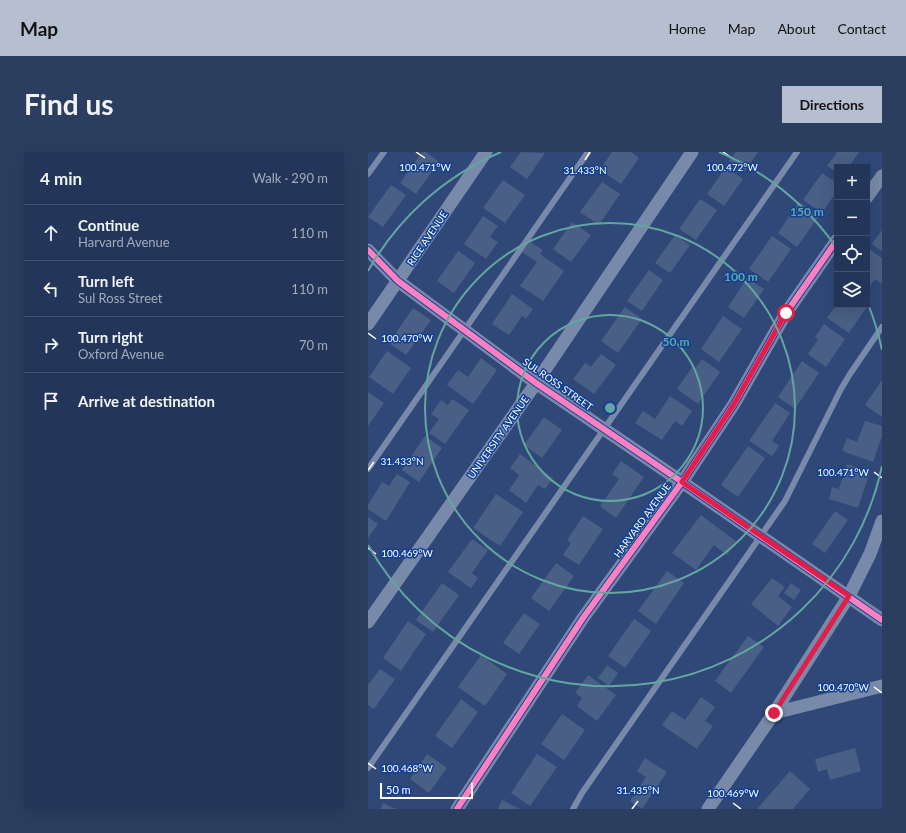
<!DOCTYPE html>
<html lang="en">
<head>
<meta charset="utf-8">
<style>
	:root { --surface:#233659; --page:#2b3e5f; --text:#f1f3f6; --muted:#a3abba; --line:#40506f; --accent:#b6bfcf }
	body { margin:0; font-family:Lato,sans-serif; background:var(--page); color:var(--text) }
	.controls { position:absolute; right:12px; top:12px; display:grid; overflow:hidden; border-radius:0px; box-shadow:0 4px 16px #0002 }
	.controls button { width:36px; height:36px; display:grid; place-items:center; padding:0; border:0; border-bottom:1px solid var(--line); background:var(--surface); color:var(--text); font:20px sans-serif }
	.scale { position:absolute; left:12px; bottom:10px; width:93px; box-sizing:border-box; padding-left:4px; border:2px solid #fff; border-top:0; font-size:11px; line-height:14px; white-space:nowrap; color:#fff; -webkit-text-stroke:3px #114095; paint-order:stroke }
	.stop { position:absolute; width:12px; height:12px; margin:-9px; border:3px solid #e11d48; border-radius:50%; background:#fff }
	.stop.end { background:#e11d48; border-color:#fff; box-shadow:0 1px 4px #0008 }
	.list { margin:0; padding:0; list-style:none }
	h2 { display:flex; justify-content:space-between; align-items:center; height:52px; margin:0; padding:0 16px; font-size:17px }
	h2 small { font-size:13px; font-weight:400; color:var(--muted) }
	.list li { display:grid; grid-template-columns:26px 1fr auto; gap:12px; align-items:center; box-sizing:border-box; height:56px; padding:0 16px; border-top:1px solid var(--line) }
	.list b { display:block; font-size:15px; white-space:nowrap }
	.list p { margin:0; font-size:13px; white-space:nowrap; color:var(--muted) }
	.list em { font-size:13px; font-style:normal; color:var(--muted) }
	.icon { flex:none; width:22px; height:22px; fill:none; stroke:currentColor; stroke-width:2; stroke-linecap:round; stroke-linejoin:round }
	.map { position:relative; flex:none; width:514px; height:657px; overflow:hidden; border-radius:0px }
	header { display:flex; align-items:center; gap:24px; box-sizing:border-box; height:56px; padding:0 20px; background:var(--accent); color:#111 }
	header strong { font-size:19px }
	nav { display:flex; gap:22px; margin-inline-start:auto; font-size:14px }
	.intro { display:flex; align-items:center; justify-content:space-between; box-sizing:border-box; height:96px; padding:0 24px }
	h1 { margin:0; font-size:28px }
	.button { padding:10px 18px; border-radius:0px; background:var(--accent); color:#111; font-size:14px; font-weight:700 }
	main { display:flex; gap:24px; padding:0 24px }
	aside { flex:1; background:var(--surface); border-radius:0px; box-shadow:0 4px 16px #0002 }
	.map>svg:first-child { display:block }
	.building { fill:#4a5f85 }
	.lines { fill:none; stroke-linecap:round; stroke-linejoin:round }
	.service { stroke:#7889a9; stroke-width:6 }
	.minor { stroke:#7889a9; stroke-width:13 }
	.cycleway-casing { stroke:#114095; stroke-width:8 }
	.cycleway { stroke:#ff80c0; stroke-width:6 }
	.route { stroke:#e11d48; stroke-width:5 }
	.ticks { fill:none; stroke:#fff; stroke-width:1.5 }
	.ring { fill:none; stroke:#63a6a1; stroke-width:2 }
	.labels { text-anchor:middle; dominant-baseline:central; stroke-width:3; stroke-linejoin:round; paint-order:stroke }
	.street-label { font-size:10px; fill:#fff; stroke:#114095 }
	.ticks-label { font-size:10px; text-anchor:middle; fill:#fff; stroke:#114095; stroke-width:3; stroke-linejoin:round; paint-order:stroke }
	.centre { fill:#63a6a1; stroke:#114095; stroke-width:2 }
	.ring-label { font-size:12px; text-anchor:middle; font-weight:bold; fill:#63a6a1; stroke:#114095; stroke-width:3; stroke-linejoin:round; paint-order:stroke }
</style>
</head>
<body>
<header>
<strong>Map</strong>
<nav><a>Home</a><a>Map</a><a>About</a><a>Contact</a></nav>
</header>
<div class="intro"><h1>Find us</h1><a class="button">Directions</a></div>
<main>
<aside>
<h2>4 min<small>Walk · 290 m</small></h2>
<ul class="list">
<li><svg class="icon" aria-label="ahead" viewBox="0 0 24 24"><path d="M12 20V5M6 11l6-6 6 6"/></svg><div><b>Continue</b><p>Harvard Avenue</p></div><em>110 m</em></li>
<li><svg class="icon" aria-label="left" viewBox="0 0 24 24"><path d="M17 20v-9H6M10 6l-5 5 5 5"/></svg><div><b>Turn left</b><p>Sul Ross Street</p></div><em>110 m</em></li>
<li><svg class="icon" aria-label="right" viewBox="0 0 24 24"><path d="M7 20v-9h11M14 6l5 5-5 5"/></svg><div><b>Turn right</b><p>Oxford Avenue</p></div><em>70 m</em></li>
<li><svg class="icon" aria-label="arrive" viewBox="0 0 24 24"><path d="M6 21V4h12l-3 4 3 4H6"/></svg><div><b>Arrive at destination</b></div></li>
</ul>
</aside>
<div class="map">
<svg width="514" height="657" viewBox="0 0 514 657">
	<rect width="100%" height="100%" fill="#2f4877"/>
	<path class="building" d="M54 0H58L71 10 48 42 32 31Z
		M153 0 177 1 159 27 142 15Z
		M244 0H263L271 6 253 32 232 18Z
		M368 0H390L376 20 361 9Z
		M469 0H491L481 15H469V20L459 14Z
		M358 15 375 27 356 54 339 42Z
		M454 21 469 31V39L454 61 435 48Z
		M135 28 157 43 137 71 115 56Z
		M234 30 252 42 231 73 212 60Z
		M23 33 38 43 15 75 0 65Z
		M332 47 349 58 328 88 311 77Z
		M431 50 451 64 429 95 410 81Z
		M115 64 130 74 122 85 130 90 118 107 96 92Z
		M204 70 223 83 203 110 185 97Z
		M514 78V99L504 92Z
		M307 83 322 93 302 121 287 111Z
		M404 84 423 97 400 130 381 117Z
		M162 90 175 98 172 102 196 119 175 149 152 134 169 110 154 100Z
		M501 97 514 106V132L507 127 499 138V101Z
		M90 99 107 111 86 141 69 129Z
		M281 118 295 128 274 159 259 149Z
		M379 126 396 137 376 166 360 155Z
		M144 142 165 157 158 167 154 164 141 183 124 172Z
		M499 146 503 149 481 181 459 166 468 153H499Z
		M257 155 274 167 250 201 233 189Z
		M45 156 63 168 38 203 21 191Z
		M355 164 374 177 351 210 333 197Z
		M456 172 477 187 458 215 440 202 450 188 447 185Z
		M19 199 43 216 25 242 1 225Z
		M233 202 248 213 226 242 205 227 217 211 223 215Z
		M113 206 129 218 105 252 79 233 90 218 100 225Z
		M334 207 352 220 330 252 309 237 325 214 327 216Z
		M434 209 451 221 427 257 410 245Z
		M514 228V265L497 253Z
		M0 240 16 251 0 274Z
		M302 244 324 259 314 274 307 269 294 288 267 271 275 259 287 267Z
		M84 247 101 258 77 292 61 281 71 267 63 262 73 248 80 253Z
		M407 251 422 261 404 289 411 294 404 304 381 289Z
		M176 265 194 278 174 306 156 293Z
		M497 269 514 274V284L505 310 474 299 479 286 489 290Z
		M57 284 74 296 51 330 34 318Z
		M380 294 397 306 370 345 353 333Z
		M152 302 185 326 177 337 170 333 158 351 141 338 151 323 142 316Z
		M253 309 276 325 248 366 232 354 251 327 244 322Z
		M479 312 502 319 490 356 461 347 464 335 471 337Z
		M29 322 42 330 18 369 0 357V353L14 330 21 334Z
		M128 342 155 360 132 394 105 376Z
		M467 359 480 368 457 401 444 392Z
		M333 363 369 390 359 403 346 393 328 418 304 401Z
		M215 364 235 377 211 413 195 403 203 391 199 388Z
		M0 365 10 372 0 386Z
		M104 387 120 398 104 421 110 426 103 436 80 420Z
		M188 411 206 424 181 459 163 446Z
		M299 419 316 431 288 472 270 459Z
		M404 426 417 435 410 444 424 455 410 474 383 452Z
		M74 431 91 443 65 480 48 468Z
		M423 431 433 438 426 448 416 441Z
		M156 461 172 472 151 502 135 491Z
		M266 467 283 479 257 516 240 504Z
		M40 469 58 482 33 519 15 506Z
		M380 484 396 495 363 541 347 529Z
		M113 503 139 522 117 554 90 535Z
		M239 513 250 521 241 534 230 526Z
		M12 517 27 527 6 557 0 553V533Z
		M220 523 248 543 229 569 209 554 214 546 207 541Z
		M333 545 347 555 337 569 345 574 329 597 294 573 304 559 317 568Z
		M93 547 110 560 84 596 67 584Z
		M194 562 217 578 196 608 173 592Z
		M487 596 493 619 462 628 459 617 450 620 447 607Z
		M59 602 79 616 61 641 42 627Z
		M169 602 189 615 162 654 143 641Z
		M277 606 299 620 274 657 262 649 278 625 269 619Z
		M422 619 442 637 425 657H389Z
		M134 648 152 657H130Z
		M15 651 28 657H13Z"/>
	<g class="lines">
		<path class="service" d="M0 22 16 0
			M0 317 220 0
			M0 616 429 0
			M205 657 214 641 417 349 473 237 482 222 514 175"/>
		<path class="minor" d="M499 45 514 24
			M0 98 30 129 168 231 314 330 514 468
			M0 172 118 0
			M0 470 168 231 324 0
			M406 561 514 534
			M89 657 215 466 314 330 366 252 418 161 469 88
			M340 657 406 561 481 444 502 402 514 369"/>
		<defs>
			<path id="cycleway" d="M0 98 30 129 168 231 314 330 514 468
				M89 657 215 466 314 330 366 252 418 161 469 88"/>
		</defs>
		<use href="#cycleway" class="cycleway-casing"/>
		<use href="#cycleway" class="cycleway"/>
	</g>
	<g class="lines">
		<path class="route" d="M406 561 481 444 314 330 366 252 418 161"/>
	</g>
	<path class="ticks" d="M48 0 57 6M355 0 364 6M217 8 222 0M0 181 8 187M0 318 6 310M506 320 514 326M0 396 8 402M506 535 514 541M0 611 8 617M365 651 373 657M264 657 270 649"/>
	<g class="ring">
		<circle cx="242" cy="256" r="93"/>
		<circle cx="242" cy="256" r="185"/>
		<path d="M514 314A278 278 0 0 1 0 393M0 119A278 278 0 0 1 133 0M351 0A278 278 0 0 1 468 95M500 152A278 278 0 0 1 514 198"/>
	</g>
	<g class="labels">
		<g class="street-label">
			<text transform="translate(59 86) rotate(-56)">RICE AVENUE</text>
			<text transform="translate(190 232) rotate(35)">SUL ROSS STREET</text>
			<text transform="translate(130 285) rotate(-55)">UNIVERSITY AVENUE</text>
			<text transform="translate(274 368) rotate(-54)">HARVARD AVENUE</text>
		</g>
	</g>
	<g class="ticks-label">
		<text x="57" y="19">100.471°W</text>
		<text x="364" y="19">100.472°W</text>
		<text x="217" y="22">31.433°N</text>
		<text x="39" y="190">100.470°W</text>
		<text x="34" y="313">31.433°N</text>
		<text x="475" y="324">100.471°W</text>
		<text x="39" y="405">100.469°W</text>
		<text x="475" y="539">100.470°W</text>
		<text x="39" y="620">100.468°W</text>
		<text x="270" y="642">31.435°N</text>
		<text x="365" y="645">100.469°W</text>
	</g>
	<circle cx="242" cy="256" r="6" class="centre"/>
	<g class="ring-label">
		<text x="439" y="64">150 m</text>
		<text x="373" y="129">100 m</text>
		<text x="308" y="194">50 m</text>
	</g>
</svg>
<div class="controls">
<button>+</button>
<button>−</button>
<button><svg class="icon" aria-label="locate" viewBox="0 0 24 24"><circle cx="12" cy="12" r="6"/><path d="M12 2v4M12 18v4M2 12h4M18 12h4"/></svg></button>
<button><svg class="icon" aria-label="layers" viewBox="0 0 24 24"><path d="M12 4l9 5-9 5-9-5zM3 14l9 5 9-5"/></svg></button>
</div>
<div class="scale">50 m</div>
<div class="stop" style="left:418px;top:161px"></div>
<div class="stop end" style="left:406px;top:561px"></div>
</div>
</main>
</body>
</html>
